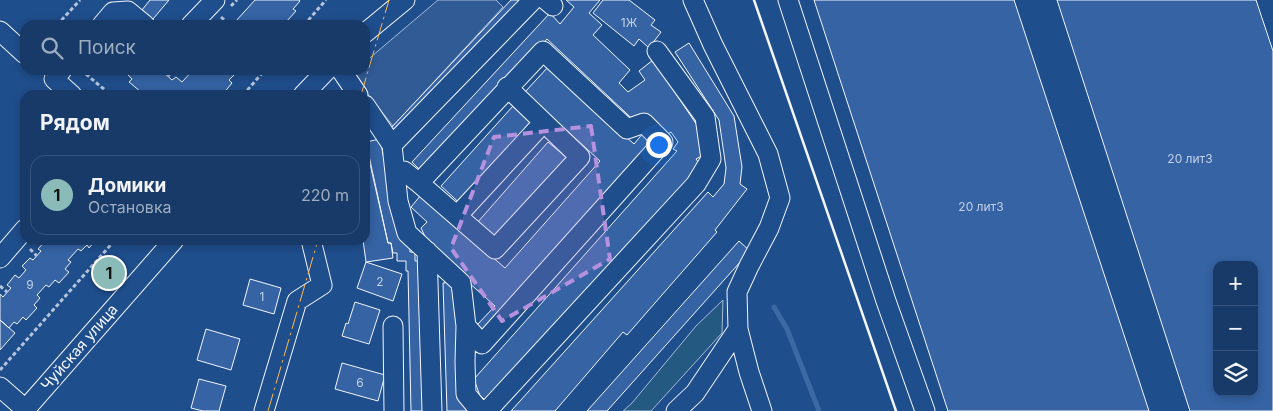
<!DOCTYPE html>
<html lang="ru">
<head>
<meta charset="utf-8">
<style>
	:root { --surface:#173a69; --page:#20416f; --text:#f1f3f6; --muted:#9eadc0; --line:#36547d; --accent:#8bbbb9 }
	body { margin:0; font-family:Inter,sans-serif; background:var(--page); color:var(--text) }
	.controls { position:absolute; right:15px; bottom:15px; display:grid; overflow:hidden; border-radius:10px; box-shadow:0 2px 8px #0003 }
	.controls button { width:45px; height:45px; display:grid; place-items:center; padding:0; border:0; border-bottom:1px solid var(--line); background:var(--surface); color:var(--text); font:25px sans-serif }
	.you { position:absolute; left:658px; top:144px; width:18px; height:18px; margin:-12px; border:4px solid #fff; border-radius:50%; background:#1a73e8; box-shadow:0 0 0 8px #1a73e833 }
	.badge { display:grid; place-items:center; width:32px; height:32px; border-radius:50%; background:var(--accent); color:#111; font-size:16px; font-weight:700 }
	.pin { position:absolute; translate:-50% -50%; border:2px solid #fff; box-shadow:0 1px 5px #0006 }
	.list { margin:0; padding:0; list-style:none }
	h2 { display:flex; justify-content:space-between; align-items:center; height:65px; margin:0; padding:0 20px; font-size:21px }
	h2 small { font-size:16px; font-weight:400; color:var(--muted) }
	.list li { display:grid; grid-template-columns:32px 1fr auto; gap:15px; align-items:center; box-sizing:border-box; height:80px; margin:0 10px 10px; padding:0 10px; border:1px solid var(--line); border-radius:15px }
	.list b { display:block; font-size:19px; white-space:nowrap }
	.list p { margin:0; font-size:16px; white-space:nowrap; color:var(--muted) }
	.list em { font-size:16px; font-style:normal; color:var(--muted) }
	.icon { flex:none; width:28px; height:28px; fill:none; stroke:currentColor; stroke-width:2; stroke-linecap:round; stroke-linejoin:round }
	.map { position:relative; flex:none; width:1273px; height:411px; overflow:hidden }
	.search { position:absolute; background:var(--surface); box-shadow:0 2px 8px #0003; left:20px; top:20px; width:350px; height:55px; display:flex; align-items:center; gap:12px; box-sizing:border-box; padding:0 18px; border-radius:15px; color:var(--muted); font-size:19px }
	.panel { position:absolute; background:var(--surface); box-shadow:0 2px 8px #0003; left:20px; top:90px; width:350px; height:155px; border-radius:15px }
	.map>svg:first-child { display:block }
	.green { fill:#245a82; stroke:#a8bbd7 }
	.parking { fill:#305b95; stroke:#a8bbd7 }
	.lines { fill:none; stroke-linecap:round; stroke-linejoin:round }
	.stream { stroke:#3b69a3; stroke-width:5 }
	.building { fill:#3563a3; stroke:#f2f6ff; fill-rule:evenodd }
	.minor-casing { stroke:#f2f6ff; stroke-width:21 }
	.path { stroke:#b3c4dc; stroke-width:3; stroke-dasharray:4 2.5; stroke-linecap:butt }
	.minor { stroke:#1f4e8c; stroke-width:19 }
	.wall { stroke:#f2f6ff; stroke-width:2.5 }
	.power { stroke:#ffb74d; stroke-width:1; stroke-dasharray:18 4 2.5 4; stroke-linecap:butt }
	.marked { fill:#b691df; fill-opacity:0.2; stroke:#b691df; stroke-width:4; stroke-dasharray:10 6; stroke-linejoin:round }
	.labels { text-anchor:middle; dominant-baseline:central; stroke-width:4; stroke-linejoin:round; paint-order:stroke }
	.number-label { font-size:12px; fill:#c3d1e8 }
	.street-label { font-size:15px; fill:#f2f6ff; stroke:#1f4e8c }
</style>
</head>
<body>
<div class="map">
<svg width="1273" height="411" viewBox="0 0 1273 411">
	<rect width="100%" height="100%" fill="#1f4e8c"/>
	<path class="green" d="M723 300 722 333 651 411H623L632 403 696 326Z"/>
	<path class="parking" d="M438 0H496L503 7 393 126 352 74 356 70H365V62Z"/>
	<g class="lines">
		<path class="stream" d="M774 307 787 329 819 411"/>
	</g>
	<path class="building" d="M150 0H169L153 19 142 10Z
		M255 0H299L300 1 293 9 296 11 286 22 284 20 279 25 274 23 273 25H239L235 22Z
		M511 0H535L402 141 390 129Z
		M566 0H600L589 13 602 25 593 35 630 70 619 83 628 92 645 80 639 71 653 60 701 131 705 154 696 159 703 168 492 405 480 396 474 379 677 151 673 149 678 142 671 132 665 136 641 127 547 39 424 174 412 162 550 13 560 24 574 7Z
		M603 0H629L655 20 651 25 661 32 649 48 639 39 634 46 593 13Z
		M814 0H1014L1149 411H948Z
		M1057 0H1256L1273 51V411H1190ZM1217 265H1254V392H1217Z
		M689 43 734 116 742 167 740 184 747 189 715 230 717 232 627 335 623 332 555 411H511L708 192 713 197 724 184 726 168 719 120 675 52Z
		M548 67 634 144 644 132 657 144 490 337 477 325 495 306 431 249 421 228 427 222 411 207 421 195 505 268 600 161 525 92Z
		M131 70H165L163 72 172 80 176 77 182 82 193 70H233L236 73 229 80 232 83 223 94 220 92 217 95H200L195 90 191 95H139L141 92 129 82 132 79 127 74Z
		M513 106 537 128 465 208 441 186Z
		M380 139 399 234 410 243V252H415V261H423L428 411H411L408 271H406V261H397V253H393L391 243H388L366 142Z
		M365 142 388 243H391L393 258 366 262 363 240H365Z
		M548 142 572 162 501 244 477 223Z
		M46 240 50 243 52 240H96L89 248 87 245 81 251 78 249 68 260 71 262 65 269 69 272 59 283 55 280 49 287 46 285 37 295 40 298 34 305 37 308 26 320 23 317 17 324 14 322 9 328 0 320V294L3 297 11 288 7 285 15 275 19 278 26 270 22 266 30 258 33 260 41 251 38 249Z
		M739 241 750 251 607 411H587Z
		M366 262 402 274 393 301 357 288Z
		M250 279 281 288 274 314 243 305Z
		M451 282 471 411H447L443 283Z
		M355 302 380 310 369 344 342 336 346 323 348 324Z
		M0 320 15 333 0 350Z
		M206 329 240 339 231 370 197 360Z
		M342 363 385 375 378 401 335 389Z
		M199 379 226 386 219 411H203L191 408Z"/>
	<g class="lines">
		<defs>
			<path id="minor" d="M546 0 553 6
				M693 0 713 45 768 154 780 198 769 228 749 266 737 292 738 329 749 372 762 411
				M788 0 886 301 925 411
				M102 25 113 12 128 11 145 25
				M191 25 215 0
				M0 31 25 54
				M365 33 405 0
				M62 70 54 79 72 95
				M341 70 358 95
				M507 87 580 157 495 249 457 216 543 123
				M303 95 327 70
				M365 105 392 145 398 201 407 233 461 283 466 326 465 362 466 394 480 411
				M392 145 533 0
				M395 172 404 171 419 183 543 51 627 129 644 123 663 142 482 344 466 326
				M419 183 457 216
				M427 251 432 411
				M0 258 25 229
				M393 326 394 411
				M0 387 25 409
				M24 411 174 240
				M264 411 297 301 322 285 311 240
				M487 411 696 184 711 159 705 117 657 51
				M676 411 695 393 738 329"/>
		</defs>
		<use href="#minor" class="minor-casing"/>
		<path class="path" d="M231 6 237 0
			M221 17 230 25
			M57 25 80 0
			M304 25 326 0
			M81 70 111 95
			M168 76 173 70
			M243 95 265 70
			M30 249 37 256
			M0 286 7 292
			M0 370 115 240"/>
		<use href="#minor" class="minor"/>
		<path class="wall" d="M754 0 896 411"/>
		<path class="power" d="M361 95 389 0
			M268 411 318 240"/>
	</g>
	<path class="marked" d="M591 126 610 259 502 321 451 248 494 137Z"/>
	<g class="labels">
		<g class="number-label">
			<text x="629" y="22">1Ж</text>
			<text x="1190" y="158">20 лит3</text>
			<text x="981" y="206">20 лит3</text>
			<text x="380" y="281">2</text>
			<text x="30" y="284">9</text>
			<text x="262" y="296">1</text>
			<text x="360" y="382">6</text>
		</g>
		<g class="street-label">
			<text transform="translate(79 347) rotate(-49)">Чуйская улица</text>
		</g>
	</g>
</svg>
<div class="controls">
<button>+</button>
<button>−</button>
<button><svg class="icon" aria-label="layers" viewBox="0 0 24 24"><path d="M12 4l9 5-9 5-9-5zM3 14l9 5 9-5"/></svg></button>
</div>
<div class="you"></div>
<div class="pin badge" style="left:109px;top:273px">1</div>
<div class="search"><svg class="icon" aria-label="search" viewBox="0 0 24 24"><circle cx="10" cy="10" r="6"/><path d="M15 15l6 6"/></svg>Поиск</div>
<section class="panel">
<h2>Рядом<small></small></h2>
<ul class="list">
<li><span class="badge">1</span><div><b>Домики</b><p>Остановка</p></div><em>220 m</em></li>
</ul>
</section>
</div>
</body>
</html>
